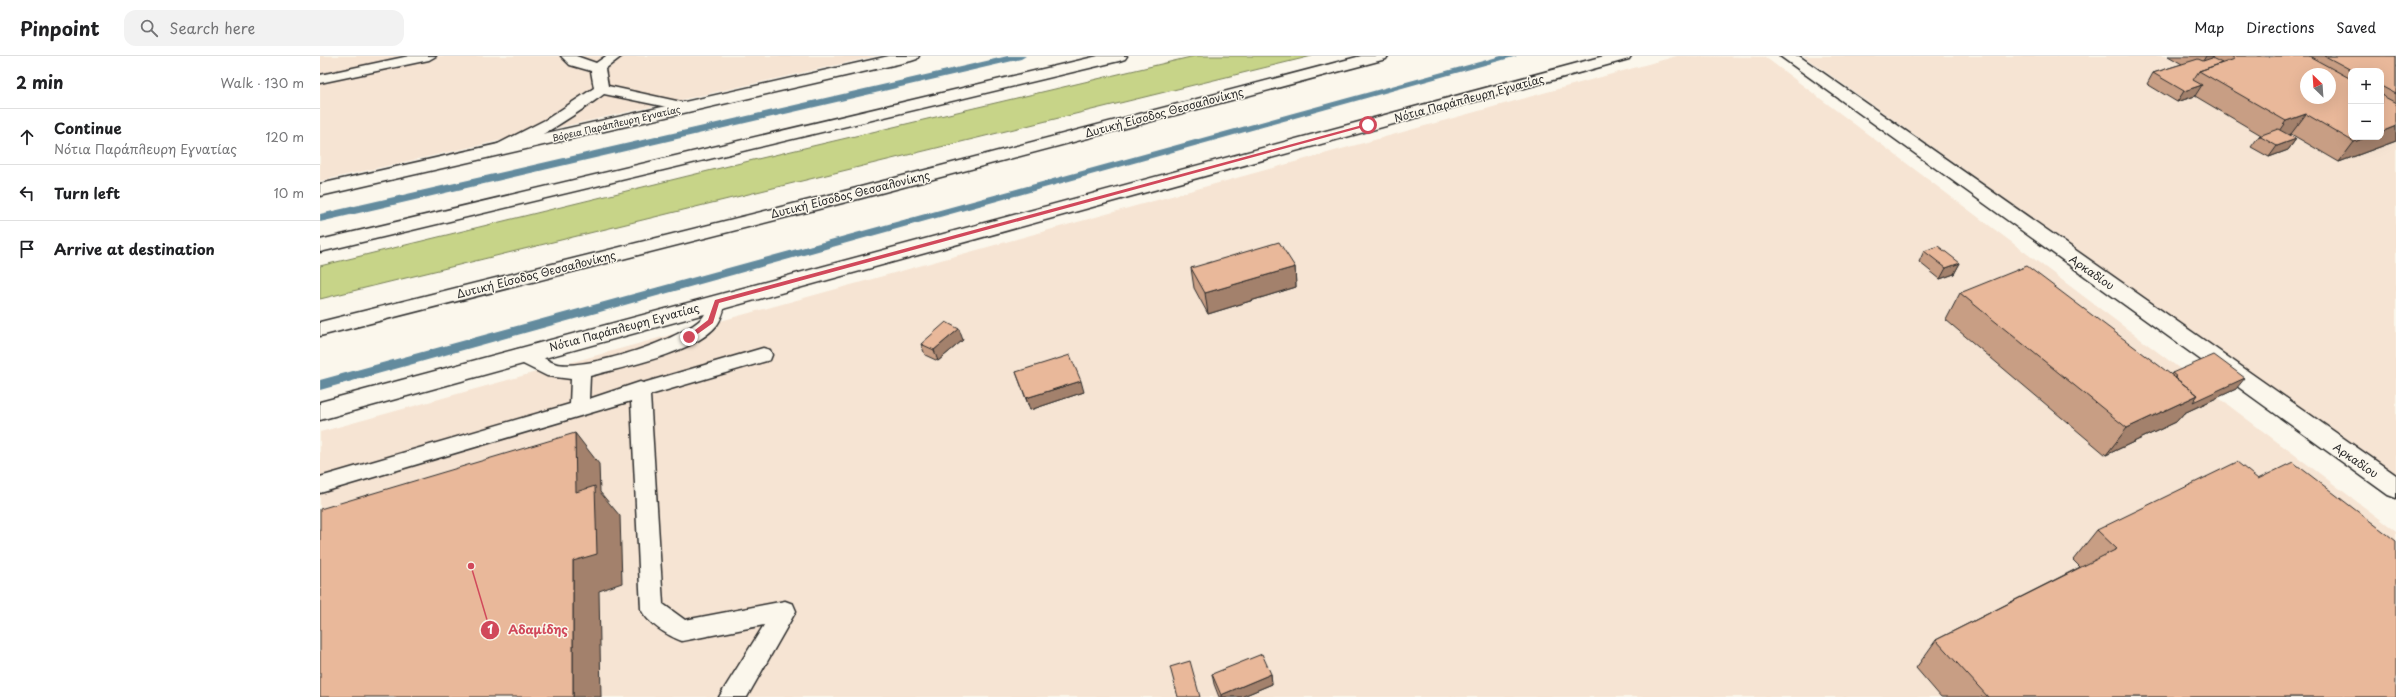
<!DOCTYPE html>
<html lang="en">
<head>
<meta charset="utf-8">
<style>
	:root { --surface:#fff; --page:#f2f2f2; --text:#202124; --muted:#757577; --line:#e0e0e0 }
	body { margin:0; font-family:"Playpen Sans",sans-serif; background:var(--page); color:var(--text) }
	.controls { position:absolute; right:12px; top:12px; display:grid; overflow:hidden; border-radius:8px; box-shadow:0 4px 16px #0002 }
	.controls button { width:36px; height:36px; display:grid; place-items:center; padding:0; border:0; border-bottom:1px solid var(--line); background:var(--surface); color:var(--text); font:20px sans-serif }
	.compass { position:absolute; left:1980px; top:12px; width:36px; height:36px; border-radius:50%; background:var(--surface); box-shadow:0 4px 16px #0002; rotate:335deg }
	.stop { position:absolute; width:12px; height:12px; margin:-9px; border:3px solid #d1495b; border-radius:50%; background:#fff }
	.stop.end { background:#d1495b; border-color:#fff; box-shadow:0 1px 4px #0008 }
	.list { margin:0; padding:0; list-style:none }
	h2 { display:flex; justify-content:space-between; align-items:center; height:52px; margin:0; padding:0 16px; font-size:17px }
	h2 small { font-size:13px; font-weight:400; color:var(--muted) }
	.list li { display:grid; grid-template-columns:26px 1fr auto; gap:12px; align-items:center; box-sizing:border-box; height:56px; padding:0 16px; border-top:1px solid var(--line) }
	.list b { display:block; font-size:15px; white-space:nowrap }
	.list p { margin:0; font-size:13px; white-space:nowrap; color:var(--muted) }
	.list em { font-size:13px; font-style:normal; color:var(--muted) }
	.icon { flex:none; width:22px; height:22px; fill:none; stroke:currentColor; stroke-width:2; stroke-linecap:round; stroke-linejoin:round }
	.map { position:relative; flex:none; width:2076px; height:641px; overflow:hidden }
	header { display:flex; align-items:center; gap:24px; box-sizing:border-box; height:56px; padding:0 20px; background:var(--surface); border-bottom:1px solid var(--line) }
	header strong { font-size:19px }
	nav { display:flex; gap:22px; margin-inline-start:auto; font-size:14px }
	.search { width:280px; height:36px; background:var(--page); display:flex; align-items:center; gap:10px; box-sizing:border-box; padding:0 14px; border-radius:12px; color:var(--muted); font-size:15px }
	main { display:flex }
	aside { flex:1; background:var(--surface) }
	.map>svg:first-child { display:block }
	.built { fill:#f6e4d3; fill-rule:evenodd }
	.green { fill:#c7d488; stroke:#79805a }
	.lines { fill:none; stroke-linecap:round; stroke-linejoin:round }
	.stream { fill:#648b9e; fill-rule:evenodd }
	.lane-casing { stroke:#2b2b2b; stroke-width:3 }
	.street-casing { stroke:#2b2b2b; stroke-width:3 }
	.highway-casing { stroke:#2b2b2b; stroke-width:3 }
	.lane { fill:#fbf7ec; fill-rule:evenodd }
	.street { fill:#fbf7ec; fill-rule:evenodd }
	.highway { fill:#fbf7ec; fill-rule:evenodd }
	.wall { fill:#c89e84; stroke:#2b2b2b; fill-rule:evenodd }
	.shaded-wall { fill:#a3816c; stroke:#2b2b2b }
	.building { fill:#e9b89a; stroke:#2b2b2b; fill-rule:evenodd }
	.route { fill:#d1495b }
	.labels { text-anchor:middle; dominant-baseline:central; stroke-width:3; stroke-linejoin:round; paint-order:stroke }
	.far-street-label { font-size:9px; fill:#2b2b2b; stroke:#fbf7ec }
	.street-label { font-size:11px; fill:#2b2b2b; stroke:#fbf7ec }
	.leader { fill:none; stroke:#d1495b; stroke-width:1.5 }
	.callout-dot { fill:#d1495b; stroke:#fbf7ec; stroke-width:1.5 }
	.mark-label { font-size:12px; text-anchor:middle; font-weight:bold; fill:#fff }
	.callout-label { font-size:12px; text-anchor:middle; font-weight:bold; fill:#d1495b; stroke:#fbf7ec; stroke-width:3; stroke-linejoin:round; paint-order:stroke }
</style>
</head>
<body>
<header>
<strong>Pinpoint</strong>
<div class="search"><svg class="icon" aria-label="search" viewBox="0 0 24 24"><circle cx="10" cy="10" r="6"/><path d="M15 15l6 6"/></svg>Search here</div>
<nav><a>Map</a><a>Directions</a><a>Saved</a></nav>
</header>
<main>
<aside>
<h2>2 min<small>Walk · 130 m</small></h2>
<ul class="list">
<li><svg class="icon" aria-label="ahead" viewBox="0 0 24 24"><path d="M12 20V5M6 11l6-6 6 6"/></svg><div><b>Continue</b><p>Νότια Παράπλευρη Εγνατίας</p></div><em>120 m</em></li>
<li><svg class="icon" aria-label="left" viewBox="0 0 24 24"><path d="M17 20v-9H6M10 6l-5 5 5 5"/></svg><div><b>Turn left</b></div><em>10 m</em></li>
<li><svg class="icon" aria-label="arrive" viewBox="0 0 24 24"><path d="M6 21V4h12l-3 4 3 4H6"/></svg><div><b>Arrive at destination</b></div></li>
</ul>
</aside>
<div class="map">
<svg width="2076" height="641" viewBox="0 0 2076 641">
	<rect width="100%" height="100%" fill="#fbf7ec"/>
	<filter id="ink" filterUnits="userSpaceOnUse"><feTurbulence type="fractalNoise" baseFrequency=".025" numOctaves="2"/><feDisplacementMap in="SourceGraphic" scale="8" xChannelSelector="R" yChannelSelector="G"/><feConvolveMatrix kernelMatrix="1 2 1 2 8 2 1 2 1" color-interpolation-filters="sRGB"/></filter>
	<g filter="url(#ink)">
		<path class="built" d="M0 0H557L0 125Z
			M1357 0 1445 1 2076 475V641H0V376Z
			M1484 0H2076V419L1486 2ZM2031 15H2061V81H2031ZM1986 18H2010V42H1986Z"/>
		<path class="green" d="M875 0H992L0 243V210L429 105Z"/>
		<g class="lines">
			<path class="stream" d="M688 0H706L701 3 0 166V158Z
				M1181 0H1197L0 334V324Z"/>
			<defs>
				<path id="lane" d="M89 0H116L109 4 0 27V19Z
					M241 0H256L276 7 286 0H302L285 13 288 30 366 47 373 51 366 55 284 38C265 52 195 101 174 96L171 93 174 90 227 63 274 32 271 15 250 9Z
					M397 240 403 242 406 246C404 254 402 262 397 269 375 297 304 311 270 320L269 343 320 326 323 327 443 292 450 294 452 299 450 304 330 339 343 548 365 564 465 545 473 548 476 555 427 641H399L444 569 362 585C348 580 327 567 321 553L311 345 0 437V421L250 348 251 323 227 320 195 304 193 299 195 294C211 289 223 305 237 308 267 314 363 284 383 261 387 256 387 248 391 242Z"/>
				<path id="street" d="M569 0H599L597 3 591 5 0 140V128Z
					M1284 0H1311L1309 3 0 364V346Z
					M1460 0H1479L2076 419V442L2068 439Z"/>
				<path id="highway" d="M778 0H807L805 3 799 5 0 196V184Z
					M1041 0H1068L1066 3 538 143 0 280V266L529 134Z"/>
			</defs>
			<use href="#lane" class="lane-casing"/>
			<use href="#street" class="street-casing"/>
			<use href="#highway" class="highway-casing"/>
			<use href="#lane" class="lane"/>
			<use href="#street" class="street"/>
			<use href="#highway" class="highway"/>
		</g>
		<path class="wall" d="M1848 0H2076V85L2019 106 1971 78 1968 79 1976 83 1968 94 1949 101 1931 91 1939 80 1941 79 1875 40 1857 46 1827 28 1833 17 1862 8ZM2031 15H2061V81H2031Z
			M1604 195 1640 207 1634 218 1620 223 1599 206Z
			M975 211 976 231 888 258 874 232 871 212Z
			M1640 237 1851 319 1852 317 1916 333 1864 357 1856 366 1786 399 1626 264Z
			M643 284 618 305 605 299 601 288Z
			M696 316 764 336 710 354Z
			M1777 474 2076 641H1621L1596 612 1616 584 1760 511 1753 504Z
			M892 618H951L952 628 921 641H899L894 628Z"/>
		<path class="shaded-wall" d="M1886 0H1893L1886 13 1876 16Z
			M1882 29 1875 40 1857 46 1864 35Z
			M1986 58 1971 78 1952 85 1966 65Z
			M2076 70V85L2019 106 2034 86 2047 81H2061V76Z
			M1976 83 1968 94 1949 101 1957 90Z
			M1640 207 1634 218 1620 223 1626 212Z
			M975 211 976 231 888 258 885 237Z
			M639 273 643 284 618 305 614 294Z
			M1925 322 1916 333 1864 357 1856 366 1786 399 1807 372 1878 339Z
			M761 325 764 336 710 354 706 342Z
			M255 377 279 408 280 436 300 460 302 527 279 535 281 641H253V505Z
			M951 618 952 628 921 641H901V639Z"/>
		<path class="building" d="M1911 0H1989L2031 23V81H2047L2034 86 1986 58 1966 65 1879 15 1915 3ZM1986 18H2010V42H1986Z
			M2005 0H2076V38L2061 30V15H2033Z
			M1892 2 1902 7 1879 15 1873 24 1882 29 1864 35 1833 17 1878 3 1883 5Z
			M2061 39 2076 47V70L2061 76Z
			M1958 73 1976 83 1957 90 1939 80Z
			M959 186 975 211 885 237 871 212Z
			M1618 190 1640 207 1626 212 1604 195Z
			M1707 210 1878 339 1807 372 1640 237Z
			M626 266 639 273 614 294 601 288Z
			M750 299 761 325 706 342 696 316Z
			M1894 299 1925 322 1873 346 1878 339 1855 322 1857 321 1852 317Z
			M255 377 256 436 275 430 277 498 253 505V641H0V453Z
			M1917 406 1938 423 1973 406 2076 485V641H1668L1616 584 1797 493 1777 474Z
			M942 598 951 618 901 639 892 618Z
			M870 605 880 641H858L850 611Z"/>
	</g>
	<path class="route" d="M1046 68 1051 69 399 247 393 267 372 282 366 281 388 264 395 244Z"/>
	<g class="labels">
		<g class="far-street-label">
			<text transform="translate(296 67) rotate(-13)">Βόρεια Παράπλευρη Εγνατίας</text>
		</g>
		<g class="street-label">
			<text transform="translate(1149 42) rotate(-15)">Νότια Παράπλευρη Εγνατίας</text>
			<text transform="translate(844 56) rotate(-15)">Δυτική Είσοδος Θεσσαλονίκης</text>
			<text transform="translate(530 138) rotate(-14)">Δυτική Είσοδος Θεσσαλονίκης</text>
			<text transform="translate(1772 216) rotate(35)">Αρκαδίου</text>
			<text transform="translate(216 218) rotate(-14)">Δυτική Είσοδος Θεσσαλονίκης</text>
			<text transform="translate(304 271) rotate(-15)">Νότια Παράπλευρη Εγνατίας</text>
			<text transform="translate(2036 404) rotate(35)">Αρκαδίου</text>
		</g>
	</g>
	<path class="leader" d="M151 510L170 574"/>
	<g class="callout-dot">
		<circle cx="151" cy="510" r="4"/>
		<circle cx="170" cy="574" r="10"/>
	</g>
	<g class="mark-label">
		<text x="170" y="578">1</text>
	</g>
	<g class="callout-label">
		<text x="218" y="578">Αδαμίδης</text>
	</g>
</svg>
<div class="controls">
<button>+</button>
<button>−</button>
</div>
<svg class="compass" viewBox="-18 -18 36 36"><path d="M0-13l5 13h-10z" fill="#e53935"/><path d="M0 13l5-13h-10z" fill="#757577"/></svg>
<div class="stop" style="left:1048px;top:69px"></div>
<div class="stop end" style="left:369px;top:281px"></div>
</div>
</main>
</body>
</html>
